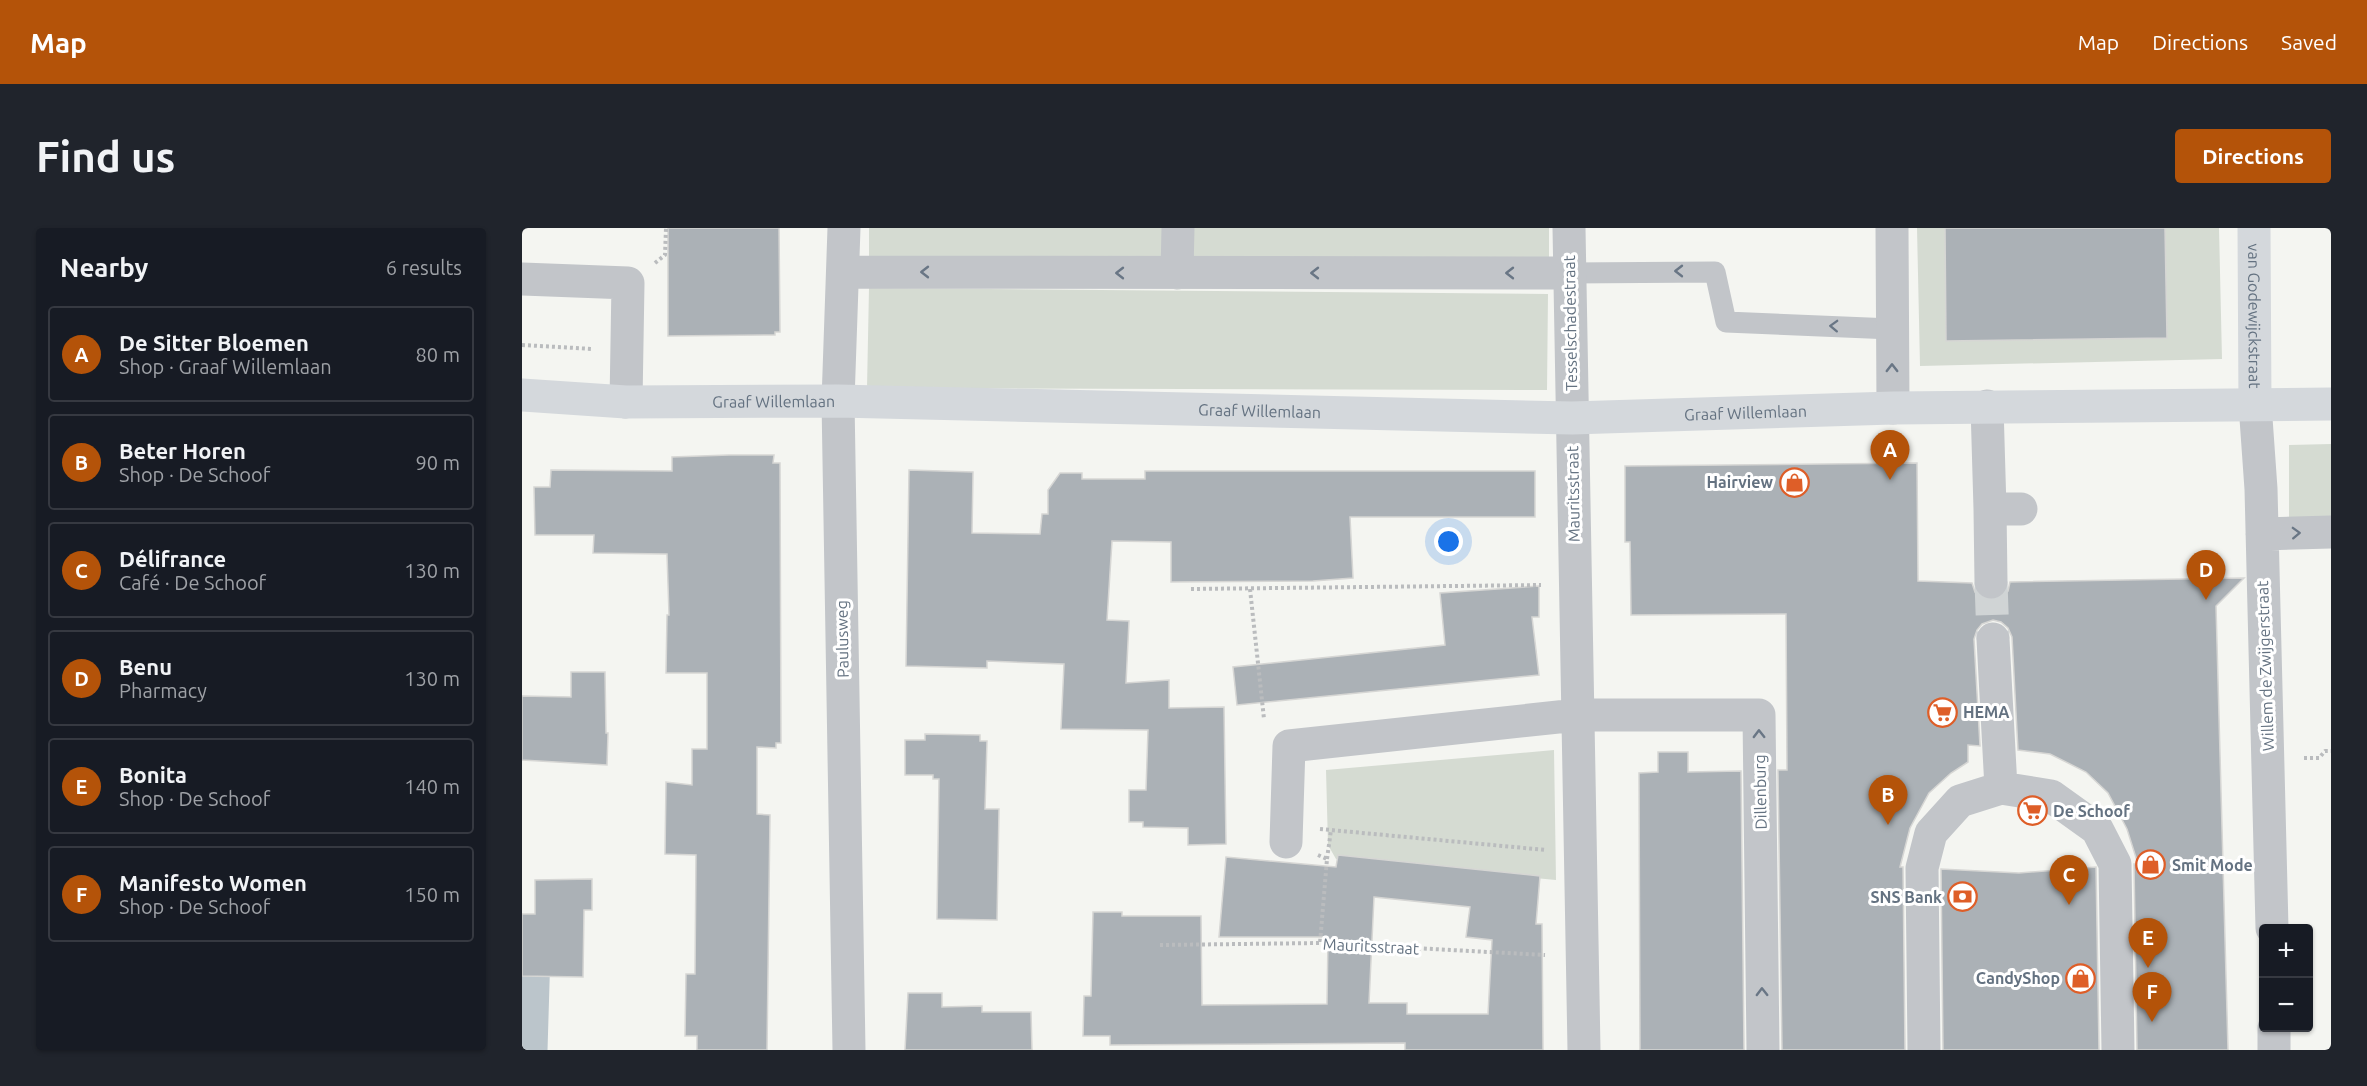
<!DOCTYPE html>
<html lang="en">
<head>
<meta charset="utf-8">
<style>
	:root { --surface:#171b24; --page:#20242c; --text:#f1f3f6; --muted:#9ea1a6; --line:#363941; --accent:#b45309 }
	body { margin:0; font-family:Ubuntu,sans-serif; background:var(--page); color:var(--text) }
	.controls { position:absolute; right:18px; bottom:18px; display:grid; overflow:hidden; border-radius:6px; box-shadow:0 2px 4px #0004 }
	.controls button { width:54px; height:54px; display:grid; place-items:center; padding:0; border:0; border-bottom:2px solid var(--line); background:var(--surface); color:var(--text); font:30px sans-serif }
	.you { position:absolute; left:927px; top:314px; width:21px; height:21px; margin:-15px; border:4px solid #fff; border-radius:50%; background:#1a73e8; box-shadow:0 0 0 9px #1a73e833 }
	.badge { display:grid; place-items:center; width:39px; height:39px; border-radius:50%; background:var(--accent); color:#fff; font-size:20px; font-weight:700 }
	.pin { position:absolute; translate:-50% -50px; filter:drop-shadow(0 2px 3px #0008) }
	.pin::after { content:''; position:absolute; top:32px; width:21px; height:18px; background:inherit; clip-path:polygon(0 0,100% 0,50% 100%) }
	.list { margin:0; padding:0; list-style:none }
	h2 { display:flex; justify-content:space-between; align-items:center; height:78px; margin:0; padding:0 24px; font-size:26px }
	h2 small { font-size:20px; font-weight:400; color:var(--muted) }
	.list li { display:grid; grid-template-columns:39px 1fr auto; gap:18px; align-items:center; box-sizing:border-box; height:96px; margin:0 12px 12px; padding:0 12px; border:2px solid var(--line); border-radius:6px }
	.list b { display:block; font-size:22px; white-space:nowrap }
	.list p { margin:0; font-size:20px; white-space:nowrap; color:var(--muted) }
	.list em { font-size:20px; font-style:normal; color:var(--muted) }
	.map { position:relative; flex:none; width:1809px; height:822px; overflow:hidden; border-radius:6px }
	header { display:flex; align-items:center; gap:36px; box-sizing:border-box; height:84px; padding:0 30px; background:var(--accent); color:#fff }
	header strong { font-size:28px }
	nav { display:flex; gap:33px; margin-inline-start:auto; font-size:21px }
	.intro { display:flex; align-items:center; justify-content:space-between; box-sizing:border-box; height:144px; padding:0 36px }
	h1 { margin:0; font-size:42px }
	.button { padding:15px 27px; border-radius:6px; background:var(--accent); color:#fff; font-size:21px; font-weight:700 }
	main { display:flex; gap:36px; padding:0 36px }
	aside { flex:1; background:var(--surface); border-radius:6px; box-shadow:0 2px 4px #0004 }
	.map>svg:first-child { display:block }
	.green { fill:#d5dbd2 }
	.lines { fill:none; stroke-linecap:round; stroke-linejoin:round }
	.canal { stroke:#bbc5cb; stroke-width:39 }
	.building { fill:#abb1b6; stroke:#d6d6d4; stroke-width:1.5; fill-rule:evenodd }
	.street-tunnel { stroke:#d0d4d5; stroke-width:33; stroke-dasharray:33 16; stroke-linecap:butt }
	.path { stroke:#babcbe; stroke-width:4; stroke-dasharray:3 3; stroke-linecap:butt }
	.lane { stroke:#c2c5c9; stroke-width:21 }
	.street { stroke:#c2c5c9; stroke-width:33 }
	.secondary { stroke:#d4d8dc; stroke-width:33 }
	.oneway { stroke:#697685 }
	.labels { text-anchor:middle; dominant-baseline:central; stroke-width:6; stroke-linejoin:round; paint-order:stroke }
	.street-label { font-size:16px; fill:#647281; stroke:#fff }
	.poi-label { font-size:16px; font-weight:bold; fill:#647281; stroke:#fff; text-anchor:end }
</style>
</head>
<body>
<header>
<strong>Map</strong>
<nav><a>Map</a><a>Directions</a><a>Saved</a></nav>
</header>
<div class="intro"><h1>Find us</h1><a class="button">Directions</a></div>
<main>
<aside>
<h2>Nearby<small>6 results</small></h2>
<ul class="list">
<li><span class="badge">A</span><div><b>De Sitter Bloemen</b><p>Shop · Graaf Willemlaan</p></div><em>80 m</em></li>
<li><span class="badge">B</span><div><b>Beter Horen</b><p>Shop · De Schoof</p></div><em>90 m</em></li>
<li><span class="badge">C</span><div><b>Délifrance</b><p>Café · De Schoof</p></div><em>130 m</em></li>
<li><span class="badge">D</span><div><b>Benu</b><p>Pharmacy</p></div><em>130 m</em></li>
<li><span class="badge">E</span><div><b>Bonita</b><p>Shop · De Schoof</p></div><em>140 m</em></li>
<li><span class="badge">F</span><div><b>Manifesto Women</b><p>Shop · De Schoof</p></div><em>150 m</em></li>
</ul>
</aside>
<div class="map">
<svg width="1809" height="822" viewBox="0 0 1809 822">
	<rect width="100%" height="100%" fill="#f4f5f1"/>
	<path class="green" d="M347 0H1027V37L347 30Z
		M1395 0H1697L1700 131 1398 138Z
		M347 60 1026 66 1025 162 345 160Z
		M1809 216V295L1767 289V217Z
		M1032 522 1034 652 814 631 806 617 804 542Z"/>
	<g class="lines">
		<path class="canal" d="M6 822 9 723"/>
	</g>
	<path class="building" d="M146 0H257L258 104H253V107L146 108Z
		M1423 0H1643L1645 110 1424 113Z
		M207 227H252L251 235H258L259 515H254V520L235 519V586L248 587 245 822H175V808H163L164 746H173L174 627 143 626 144 554 170 557V521H185V445H144L145 387H147L145 326 71 325 72 307H13L12 259H28L29 242 150 243V229Z
		M1395 235 1396 353 1450 355 1453 364 1459 370 1469 373 1479 370 1486 363 1488 354 1722 350 1694 378 1706 822H1615L1612 636H1616L1605 601 1586 565 1564 544 1528 526 1496 522 1490 409 1486 400 1479 394 1471 392 1460 396 1455 402 1452 411 1458 518 1446 517V534L1429 545 1407 565 1388 600 1378 639H1381L1383 822H1260L1256 542H1265L1264 386 1109 387 1108 314H1103V238Z
		M387 242 451 244 450 305 518 306 520 286H526V262L538 245H560V251H623V243H1013V289H828L831 350 791 353 649 354V314L590 313 585 392 607 393 604 455 647 452V480L702 479 704 616 666 617V600L621 599V594H607V562H624L626 502 539 501 542 436 465 433V440L384 438Z
		M1017 358V389H1010L1017 447 715 477 711 439 923 417 918 365Z
		M49 444H83L84 505H86L85 537 0 532V468L49 469Z
		M403 506 458 507V513H465L463 581H477L475 692 415 691 417 551H411V547H383V512H403Z
		M1136 524H1166V544L1219 543 1222 822H1118L1117 545 1136 544Z
		M816 627 1018 648 1014 696H1020L1021 822H883V815L588 817V808H561L562 768H569L571 684H600V688H679L680 777 805 776 806 709H697L704 629 814 639ZM852 669 948 679 944 709 970 712 966 786H885V775H847Z
		M1574 639 1577 822H1421L1419 641 1497 645Z
		M70 651V682H62L61 749 0 748V686H13V652Z
		M386 765H420V779L460 778V784H509L510 822H383Z"/>
	<g class="lines">
		<path class="street-tunnel" d="M1469 354 1471 411"/>
		<path class="path" d="M133 35 143 27 144 0
			M0 117 71 121
			M669 361 1019 357
			M728 361 742 491
			M1782 530H1797L1803 523H1809
			M798 601 1024 622
			M796 627 805 631 798 715
			M805 631 809 602
			M638 717 798 715 1023 727"/>
		<path class="lane" d="M1047 45 1193 44 1204 94 1370 101"/>
		<path class="street" d="M322 0 316 173 327 822
			M1047 0 1062 822
			M1370 0 1371 180
			M321 44 1047 45
			M655 45 656 0
			M0 51 106 55 104 174
			M1733 176 1739 261 1750 700
			M1465 178 1468 281H1499
			M1468 281 1469 354
			M1740 306 1809 304
			M1471 411 1479 560
			M764 614 767 518 1055 487H1237L1241 822
			M1752 800V822
			M1402 822 1400 640 1409 605 1438 573 1479 560 1529 568 1575 601 1593 636 1596 822"/>
		<g class="secondary">
			<path id="s1" d="M1732 0 1733 176"/>
			<path id="s2" d="M0 167 104 174 316 173 1050 190 1371 180 1809 176"/>
		</g>
	</g>
	<defs><path id="oneway-chevron" d="M-2-3.5L2.5 0L-2 3.5" fill="none" stroke-width="1.6" stroke-linecap="round" stroke-linejoin="round" transform="scale(1.5)"/></defs>
	<g class="oneway">
		<use href="#oneway-chevron" transform="translate(1157 43) rotate(-180)"/>
		<use href="#oneway-chevron" transform="translate(403 44) rotate(-180)"/>
		<use href="#oneway-chevron" transform="translate(598 45) rotate(-180)"/>
		<use href="#oneway-chevron" transform="translate(793 45) rotate(180)"/>
		<use href="#oneway-chevron" transform="translate(988 45) rotate(180)"/>
		<use href="#oneway-chevron" transform="translate(1312 98) rotate(-178)"/>
		<use href="#oneway-chevron" transform="translate(1370 140) rotate(-90)"/>
		<use href="#oneway-chevron" transform="translate(1774 305) rotate(-2)"/>
		<use href="#oneway-chevron" transform="translate(1237 506) rotate(-91)"/>
		<use href="#oneway-chevron" transform="translate(1240 764) rotate(-91)"/>
	</g>
	<defs>
		<symbol id="shop-ring" viewBox="-11 -11 22 22"><circle r="9.5" fill="#fff" stroke="#de5e28" stroke-width="1.5"/><path d="M-5-2.5h2.3a2.7 3.5 0 0 1 5.4 0H5L5.5 6h-11ZM-1.5-2.5h3a1.5 2.3 0 0 0-3 0Z" fill="#de5e28"/></symbol>
		<symbol id="supermarket-ring" viewBox="-11 -11 22 22"><circle r="9.5" fill="#fff" stroke="#de5e28" stroke-width="1.5"/><path d="M-6-5.5h2.5l.6 2H6L4.5 2H-2.5L-4.4-4H-6ZM-1.5 3.2a1.3 1.3 0 1 0 .1 0ZM3 3.2a1.3 1.3 0 1 0 .1 0Z" fill="#de5e28"/></symbol>
		<symbol id="bank-ring" viewBox="-11 -11 22 22"><circle r="9.5" fill="#fff" stroke="#de5e28" stroke-width="1.5"/><path d="M-6-4H6V4H-6ZM0-2.3a2.3 2.3 0 1 0 0 4.6a2.3 2.3 0 1 0 0-4.6Z" fill="#de5e28"/></symbol>
	</defs>
	<g fill-rule="evenodd">
		<use href="#shop-ring" x="1256" y="238" width="33" height="33"/>
		<use href="#supermarket-ring" x="1404" y="468" width="33" height="33"/>
		<use href="#supermarket-ring" x="1494" y="566" width="33" height="33"/>
		<use href="#shop-ring" x="1612" y="620" width="33" height="33"/>
		<use href="#bank-ring" x="1424" y="652" width="33" height="33"/>
		<use href="#shop-ring" x="1542" y="734" width="33" height="33"/>
	</g>
	<g class="labels">
		<g class="street-label">
			<text stroke="none"><textPath href="#s1" startOffset="88">van Godewijckstraat</textPath></text>
			<text transform="translate(1048 95) rotate(-91)">Tesselschadestraat</text>
			<text stroke="none"><textPath href="#s2" startOffset="252">Graaf Willemlaan</textPath></text>
			<text stroke="none"><textPath href="#s2" startOffset="738">Graaf Willemlaan</textPath></text>
			<text stroke="none"><textPath href="#s2" startOffset="1224">Graaf Willemlaan</textPath></text>
			<text transform="translate(1051 266) rotate(-91)">Mauritsstraat</text>
			<text transform="translate(320 411) rotate(-91)">Paulusweg</text>
			<text transform="translate(1743 438) rotate(-92)">Willem de Zwijgerstraat</text>
			<text transform="translate(1238 564) rotate(-91)">Dillenburg</text>
			<text transform="translate(849 718) rotate(3)">Mauritsstraat</text>
		</g>
		<g class="poi-label">
			<text x="1251" y="254">Hairview</text>
			<text x="1441" y="484" text-anchor="start">HEMA</text>
			<text x="1531" y="583" text-anchor="start">De Schoof</text>
			<text x="1650" y="637" text-anchor="start">Smit Mode</text>
			<text x="1420" y="669">SNS Bank</text>
			<text x="1538" y="750">CandyShop</text>
		</g>
	</g>
</svg>
<div class="controls">
<button>+</button>
<button>−</button>
</div>
<div class="you"></div>
<div class="pin badge" style="left:1368px;top:252px">A</div>
<div class="pin badge" style="left:1366px;top:597px">B</div>
<div class="pin badge" style="left:1547px;top:677px">C</div>
<div class="pin badge" style="left:1684px;top:372px">D</div>
<div class="pin badge" style="left:1626px;top:740px">E</div>
<div class="pin badge" style="left:1630px;top:794px">F</div>
</div>
</main>
</body>
</html>
